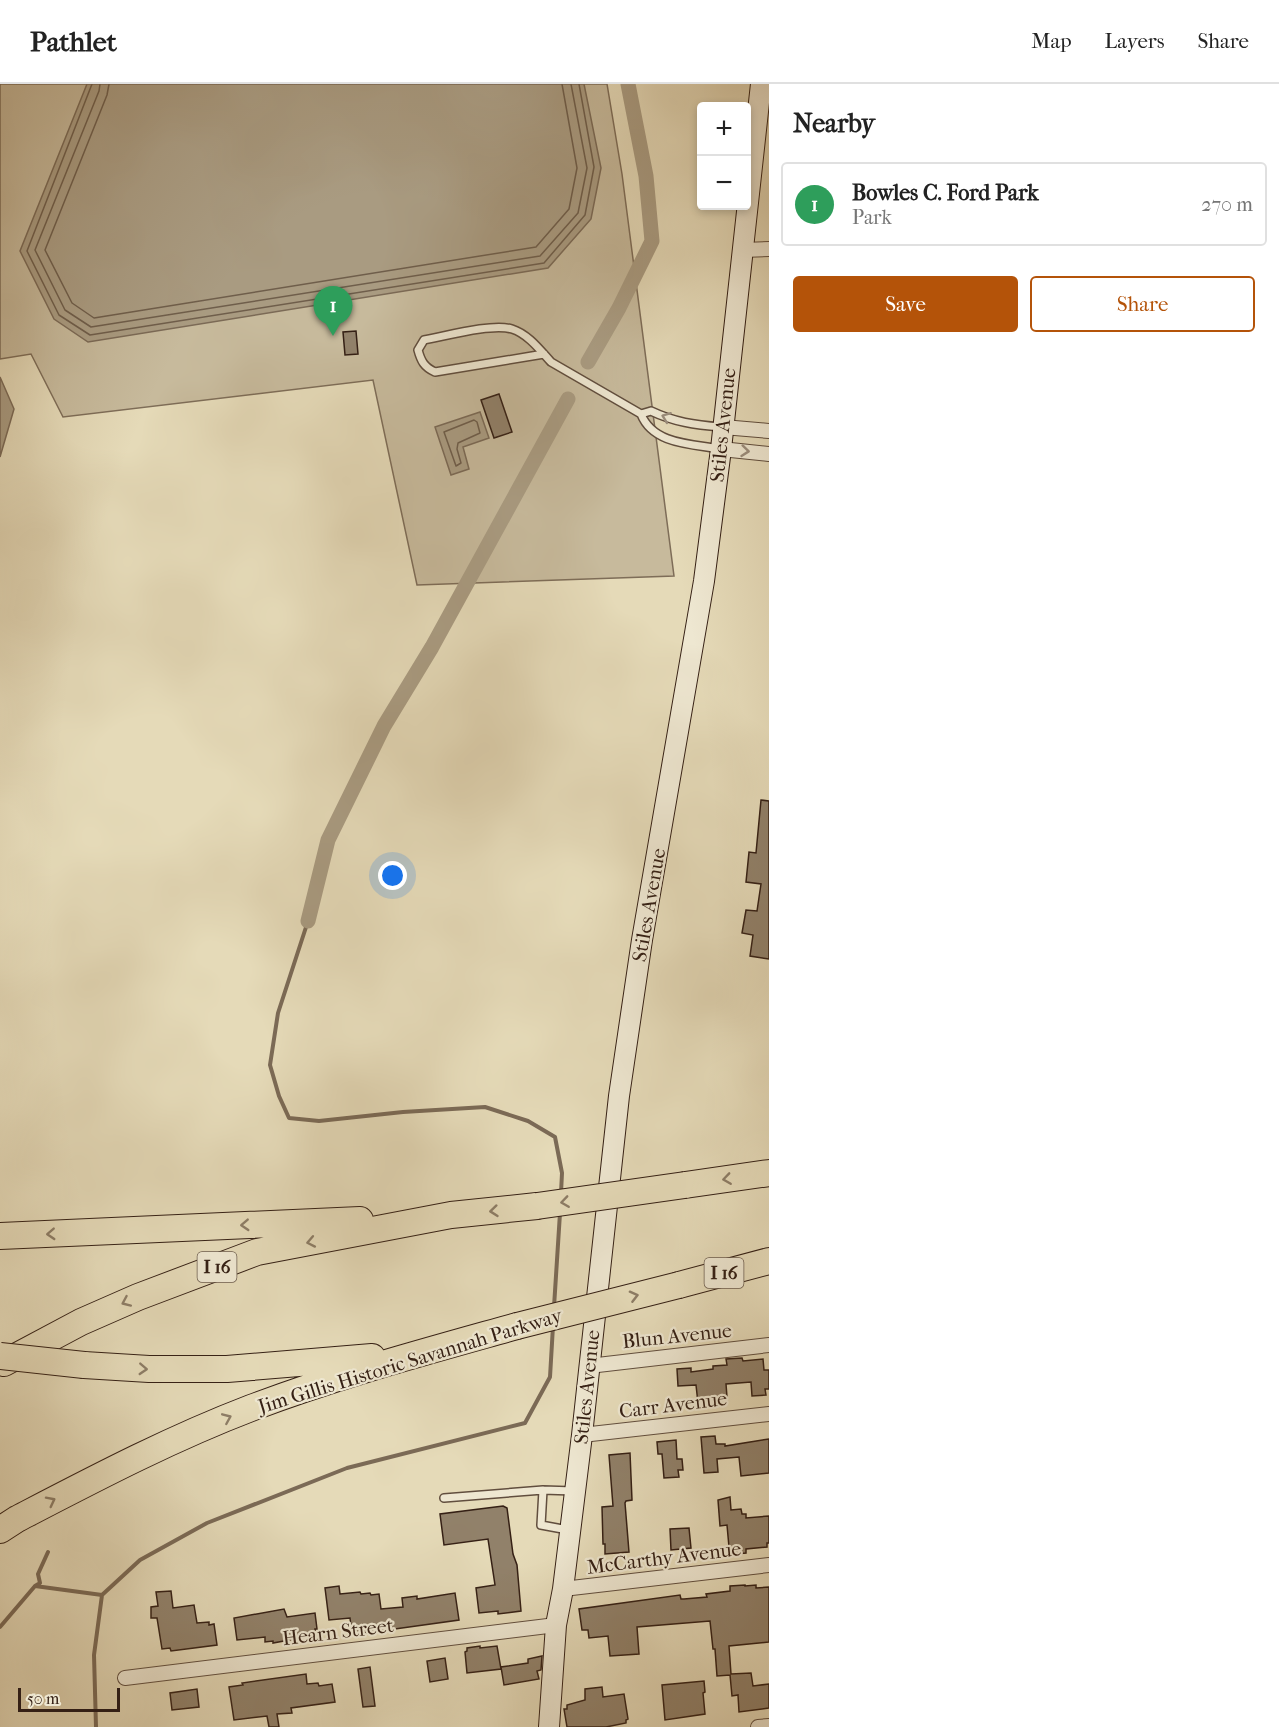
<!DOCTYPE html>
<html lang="en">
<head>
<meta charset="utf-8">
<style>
	:root { --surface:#fff; --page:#f2f2f2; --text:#222; --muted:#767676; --line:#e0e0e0; --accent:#b45309 }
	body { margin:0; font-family:"IM FELL French Canon",serif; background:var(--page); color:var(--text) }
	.controls { position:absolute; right:18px; top:18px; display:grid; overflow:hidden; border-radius:6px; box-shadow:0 3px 9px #0003 }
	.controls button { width:54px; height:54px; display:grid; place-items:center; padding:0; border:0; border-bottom:2px solid var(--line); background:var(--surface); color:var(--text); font:30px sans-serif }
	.scale { position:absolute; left:18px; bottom:15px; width:102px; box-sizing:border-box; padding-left:6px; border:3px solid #352015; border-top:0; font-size:16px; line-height:21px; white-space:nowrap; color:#352015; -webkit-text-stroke:4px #eee7d1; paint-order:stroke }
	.you { position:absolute; left:393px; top:792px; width:21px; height:21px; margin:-15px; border:4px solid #fff; border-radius:50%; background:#1a73e8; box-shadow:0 0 0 9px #1a73e833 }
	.badge { display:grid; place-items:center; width:39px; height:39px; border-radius:50%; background:var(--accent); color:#fff; font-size:20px; font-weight:700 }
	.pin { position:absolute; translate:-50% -50px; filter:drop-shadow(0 2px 3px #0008) }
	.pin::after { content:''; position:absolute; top:32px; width:21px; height:18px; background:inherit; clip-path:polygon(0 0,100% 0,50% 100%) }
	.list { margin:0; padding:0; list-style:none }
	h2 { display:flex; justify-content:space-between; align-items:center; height:78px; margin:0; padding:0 24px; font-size:26px }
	h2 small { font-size:20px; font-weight:400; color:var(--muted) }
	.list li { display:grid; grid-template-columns:39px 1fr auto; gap:18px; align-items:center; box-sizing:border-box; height:84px; margin:0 12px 12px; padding:0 12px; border:2px solid var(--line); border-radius:6px }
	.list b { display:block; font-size:22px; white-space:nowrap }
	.list p { margin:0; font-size:20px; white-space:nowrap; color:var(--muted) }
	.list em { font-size:20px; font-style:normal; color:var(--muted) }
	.actions { display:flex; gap:12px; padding:18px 24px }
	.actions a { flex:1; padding:14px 0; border:2px solid var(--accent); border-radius:6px; text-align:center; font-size:21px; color:var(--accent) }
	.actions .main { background:var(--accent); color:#fff }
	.map { position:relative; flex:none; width:769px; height:1643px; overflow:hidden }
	header { display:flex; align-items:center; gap:36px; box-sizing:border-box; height:84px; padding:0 30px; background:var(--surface); border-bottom:2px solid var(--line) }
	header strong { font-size:28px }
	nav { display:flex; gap:33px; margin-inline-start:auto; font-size:21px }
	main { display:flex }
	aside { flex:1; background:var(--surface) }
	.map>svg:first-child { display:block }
	.green { fill:#c7ba9c; stroke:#7e6d58; stroke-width:1.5 }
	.water { fill:#a99b81; stroke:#7b6a56; stroke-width:1.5 }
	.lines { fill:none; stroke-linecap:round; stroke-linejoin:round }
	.shore { stroke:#6f5e4b; stroke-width:1.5 }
	.stream { stroke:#7b6a56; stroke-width:4 }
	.canal { stroke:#a99b81; stroke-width:15 }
	.building { fill:#91816a; stroke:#352015; stroke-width:1.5 }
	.lane-casing { stroke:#614e3e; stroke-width:10 }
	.street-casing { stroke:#614e3e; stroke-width:16 }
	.secondary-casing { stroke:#352015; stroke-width:22 }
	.highway-casing { stroke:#352015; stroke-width:28 }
	.lane { stroke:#eee7d1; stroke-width:7 }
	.street { stroke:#eee7d1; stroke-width:14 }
	.secondary { stroke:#eee7d1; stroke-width:20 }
	.highway { stroke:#e5dab8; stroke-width:26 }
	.highway-bridge-casing { stroke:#352015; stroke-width:28; stroke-linecap:butt }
	.highway-bridge { stroke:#e5dab8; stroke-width:26 }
	.oneway { stroke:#9b8d7c }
	.oneway2 { stroke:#8d7d66 }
	.labels { text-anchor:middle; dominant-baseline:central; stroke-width:4.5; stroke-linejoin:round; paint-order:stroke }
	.shield { fill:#eee7d1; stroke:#6c5c4d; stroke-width:1.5 }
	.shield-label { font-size:18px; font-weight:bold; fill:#352015 }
	.street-label { font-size:20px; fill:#352015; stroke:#eee7d1 }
</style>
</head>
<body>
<header>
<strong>Pathlet</strong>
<nav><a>Map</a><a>Layers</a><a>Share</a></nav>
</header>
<main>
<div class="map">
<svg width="769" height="1643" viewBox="0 0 769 1643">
	<rect width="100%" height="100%" fill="#e5dab8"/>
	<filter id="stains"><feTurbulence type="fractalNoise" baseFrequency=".00333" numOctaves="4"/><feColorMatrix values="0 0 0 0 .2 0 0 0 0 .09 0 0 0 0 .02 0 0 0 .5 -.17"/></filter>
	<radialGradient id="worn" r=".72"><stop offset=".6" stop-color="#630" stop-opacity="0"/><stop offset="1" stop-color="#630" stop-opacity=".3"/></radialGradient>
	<path class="green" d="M0 0H607L622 90 674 492 417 501 373 296 63 333 31 270 0 275Z"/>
	<path class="water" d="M87 0H584L601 84 591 135 548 184 88 258 54 235 20 167Z
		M0 293 14 325 0 373Z
		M480 328 489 354 463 363 469 385 451 391 435 343Z"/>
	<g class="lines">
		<path class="shore" d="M92 0 27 167 59 231 90 251 544 179 585 131 594 83 579 0
			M100 0 99 7 35 166 65 226 91 243 540 172 578 129 587 84 571 0
			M109 0 107 11 45 166 72 219 94 234 536 163 569 125 577 84 562 0
			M474 336 477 338 480 349 458 359 457 365 461 379 456 382 444 348Z"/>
		<path class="stream" d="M308 837 278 929 270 981 279 1012 289 1034 319 1037 403 1028 485 1023 528 1037 555 1053 562 1089 561 1109
			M554 1223 560 1129
			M35 1502 40 1499 38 1490 48 1468
			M0 1543 35 1502 102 1511
			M96 1643 94 1571 102 1511 140 1476 207 1439 347 1384 525 1339 550 1293 553 1242"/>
		<path class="canal" d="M588 278 619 224 652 157 646 92 628 0
			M308 837 328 756 384 642 432 563 568 315"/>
	</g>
	<path class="building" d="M356 247 358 270 345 271 343 248Z
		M499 310 512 348 494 354 481 316Z
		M761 716 769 717V875L750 872 753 851 742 849 746 826 757 827 761 800 746 798 749 768 756 769Z
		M742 1274 743 1277 763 1275 764 1286H769V1305H765L766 1311 752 1312 751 1298 726 1300 727 1313 711 1314V1318L698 1319 696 1301 678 1302 677 1285 691 1284V1288L713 1285V1282L727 1281 726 1275Z
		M715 1352 716 1360H725V1362L769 1355V1389L741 1392 739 1373 717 1375 718 1388 704 1389 701 1353Z
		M676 1356 677 1375H682L683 1386H678L679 1393 664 1394 662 1370H658L657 1358Z
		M630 1369 632 1416 626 1417 625 1419 629 1468 605 1470V1460H603L602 1423 613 1422 609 1371Z
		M730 1413 731 1426 741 1425 742 1430H746V1434L769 1432V1459H767V1463L746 1465V1469L736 1470 735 1463H729L727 1441 720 1442 718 1416Z
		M503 1422 507 1424 513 1470 517 1481 521 1527 498 1530V1527L479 1529 476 1504 495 1501 488 1455 444 1461 440 1430Z
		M689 1444 691 1464 671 1466 670 1445Z
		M745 1501V1502L756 1501V1504L769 1503V1558L729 1562 731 1590 751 1589 753 1602 769 1600V1624L739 1628 738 1611 732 1612 730 1591 717 1592 715 1565H713L710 1537 637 1543 639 1570 610 1572 608 1552 589 1554 588 1546H582L579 1525 680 1511 681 1515H684L707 1513 706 1510 730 1507V1502Z
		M339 1502 340 1510 360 1508 361 1510 370 1509 371 1511 379 1510 381 1525 403 1523 402 1514 417 1512V1515L455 1509 459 1536 352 1551 350 1534 329 1536 325 1504Z
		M171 1507 173 1524 194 1521 197 1539 209 1538V1541L214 1540 217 1561 171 1567 170 1564 162 1565 157 1534H151V1523L158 1522 156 1508Z
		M284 1525 287 1533 315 1529 317 1545H315L316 1551 273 1559V1557L265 1558V1553L237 1556 234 1534Z
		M480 1562V1564L497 1562 501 1585 467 1589 465 1568 467 1567V1564Z
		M542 1572 541 1586 537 1587 539 1595 504 1601 501 1583 528 1579V1575Z
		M445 1574 448 1595 430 1598 427 1577Z
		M370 1583 375 1622 363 1623 358 1585Z
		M306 1590 307 1600 318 1599 319 1602 332 1600 335 1618 291 1624 292 1629 277 1630 279 1643H269L267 1632 234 1636 229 1603 243 1601 242 1599Z
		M704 1597 705 1608 703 1609 705 1630 665 1636 662 1601Z
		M602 1603 603 1613 624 1610 628 1635 626 1636V1639L606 1643H567L564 1625H567V1621L585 1616V1605Z
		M197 1605 199 1623 172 1626 170 1609Z"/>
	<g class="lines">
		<defs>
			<path id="lane" d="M544 270 435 288C424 283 421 277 418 266L424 256C446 252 492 239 512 245 528 250 540 266 551 278L641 330
				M721 343C695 341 674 338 651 327L641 330C653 361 693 360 721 365
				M444 1414 543 1406
				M568 1446 541 1441 543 1406 574 1407"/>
			<path id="street" d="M742 166 769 165
				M723 343 769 347
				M721 365 769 370
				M589 1282 769 1261
				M582 1351 769 1330
				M563 1505 769 1481
				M125 1594 556 1541
				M758 1643 769 1642"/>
			<path id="secondary" d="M549 1643 556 1541 563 1505 582 1351 619 1012 642 856 704 497 721 365 761 0"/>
			<path id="highway" d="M685 1101 769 1089
				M0 1152 360 1136
				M679 1201 769 1177
				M4 1279 81 1238 138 1213 257 1168 451 1131 537 1122
				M84 1281 149 1285H227L372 1273
				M0 1446 17 1435C94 1395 170 1355 251 1324 338 1291 428 1267 517 1242"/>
		</defs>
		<use href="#lane" class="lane-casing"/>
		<use href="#street" class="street-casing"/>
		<use href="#secondary" class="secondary-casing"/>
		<use href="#highway" class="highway-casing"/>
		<use href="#lane" class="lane"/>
		<use href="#street" class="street"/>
		<use href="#secondary" class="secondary"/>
		<use href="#highway" class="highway"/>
		<defs>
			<path id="highway-bridge" d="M537 1122 685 1101
				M517 1242 679 1201
				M0 1272 84 1281"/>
		</defs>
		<use href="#highway-bridge" class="highway-bridge-casing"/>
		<use href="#highway-bridge" class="highway-bridge"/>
	</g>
	<defs><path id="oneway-chevron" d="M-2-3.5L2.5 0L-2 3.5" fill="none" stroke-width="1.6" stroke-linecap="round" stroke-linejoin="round" transform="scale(1.5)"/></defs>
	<g class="oneway">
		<use href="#oneway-chevron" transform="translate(666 333) rotate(-159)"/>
		<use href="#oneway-chevron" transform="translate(745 367) rotate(6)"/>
	</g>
	<g class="oneway2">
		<use href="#oneway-chevron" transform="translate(727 1095) rotate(172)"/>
		<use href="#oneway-chevron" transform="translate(565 1118) rotate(172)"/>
		<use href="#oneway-chevron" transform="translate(494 1127) rotate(174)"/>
		<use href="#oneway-chevron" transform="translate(245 1141) rotate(177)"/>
		<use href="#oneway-chevron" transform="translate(51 1150) rotate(177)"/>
		<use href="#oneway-chevron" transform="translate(311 1158) rotate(169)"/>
		<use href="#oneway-chevron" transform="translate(634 1212) rotate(-14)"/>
		<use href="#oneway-chevron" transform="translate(126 1218) rotate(156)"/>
		<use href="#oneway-chevron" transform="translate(143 1285) rotate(3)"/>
		<use href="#oneway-chevron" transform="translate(227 1334) rotate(-23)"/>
		<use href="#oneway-chevron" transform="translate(51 1417) rotate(-27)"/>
	</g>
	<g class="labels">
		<g class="shield">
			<rect x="197.5" y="1168" width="39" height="30" rx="4.5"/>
			<rect x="704.5" y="1174" width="39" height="30" rx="4.5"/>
		</g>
		<g class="shield-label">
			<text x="217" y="1183">I 16</text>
			<text x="724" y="1189">I 16</text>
		</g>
		<g class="street-label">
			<text transform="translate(723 341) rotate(-84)">Stiles Avenue</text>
			<text transform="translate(649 821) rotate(-80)">Stiles Avenue</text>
			<text transform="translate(677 1252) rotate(-6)">Blun Avenue</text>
			<text transform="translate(410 1277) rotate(-17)">Jim Gillis Historic Savannah Parkway</text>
			<text transform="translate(587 1303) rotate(-84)">Stiles Avenue</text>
			<text transform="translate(673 1321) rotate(-7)">Carr Avenue</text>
			<text transform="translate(664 1474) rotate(-7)">McCarthy Avenue</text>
			<text transform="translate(338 1548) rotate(-7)">Hearn Street</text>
		</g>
	</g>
	<rect width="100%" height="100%" filter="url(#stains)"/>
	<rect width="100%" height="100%" fill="url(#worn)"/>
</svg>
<div class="controls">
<button>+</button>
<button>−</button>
</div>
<div class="scale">50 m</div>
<div class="you"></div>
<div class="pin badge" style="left:333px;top:252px;background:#2e9e5b">1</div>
</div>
<aside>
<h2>Nearby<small></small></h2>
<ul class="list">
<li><span class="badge" style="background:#2e9e5b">1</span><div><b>Bowles C. Ford Park</b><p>Park</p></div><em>270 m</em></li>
</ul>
<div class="actions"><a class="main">Save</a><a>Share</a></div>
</aside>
</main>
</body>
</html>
